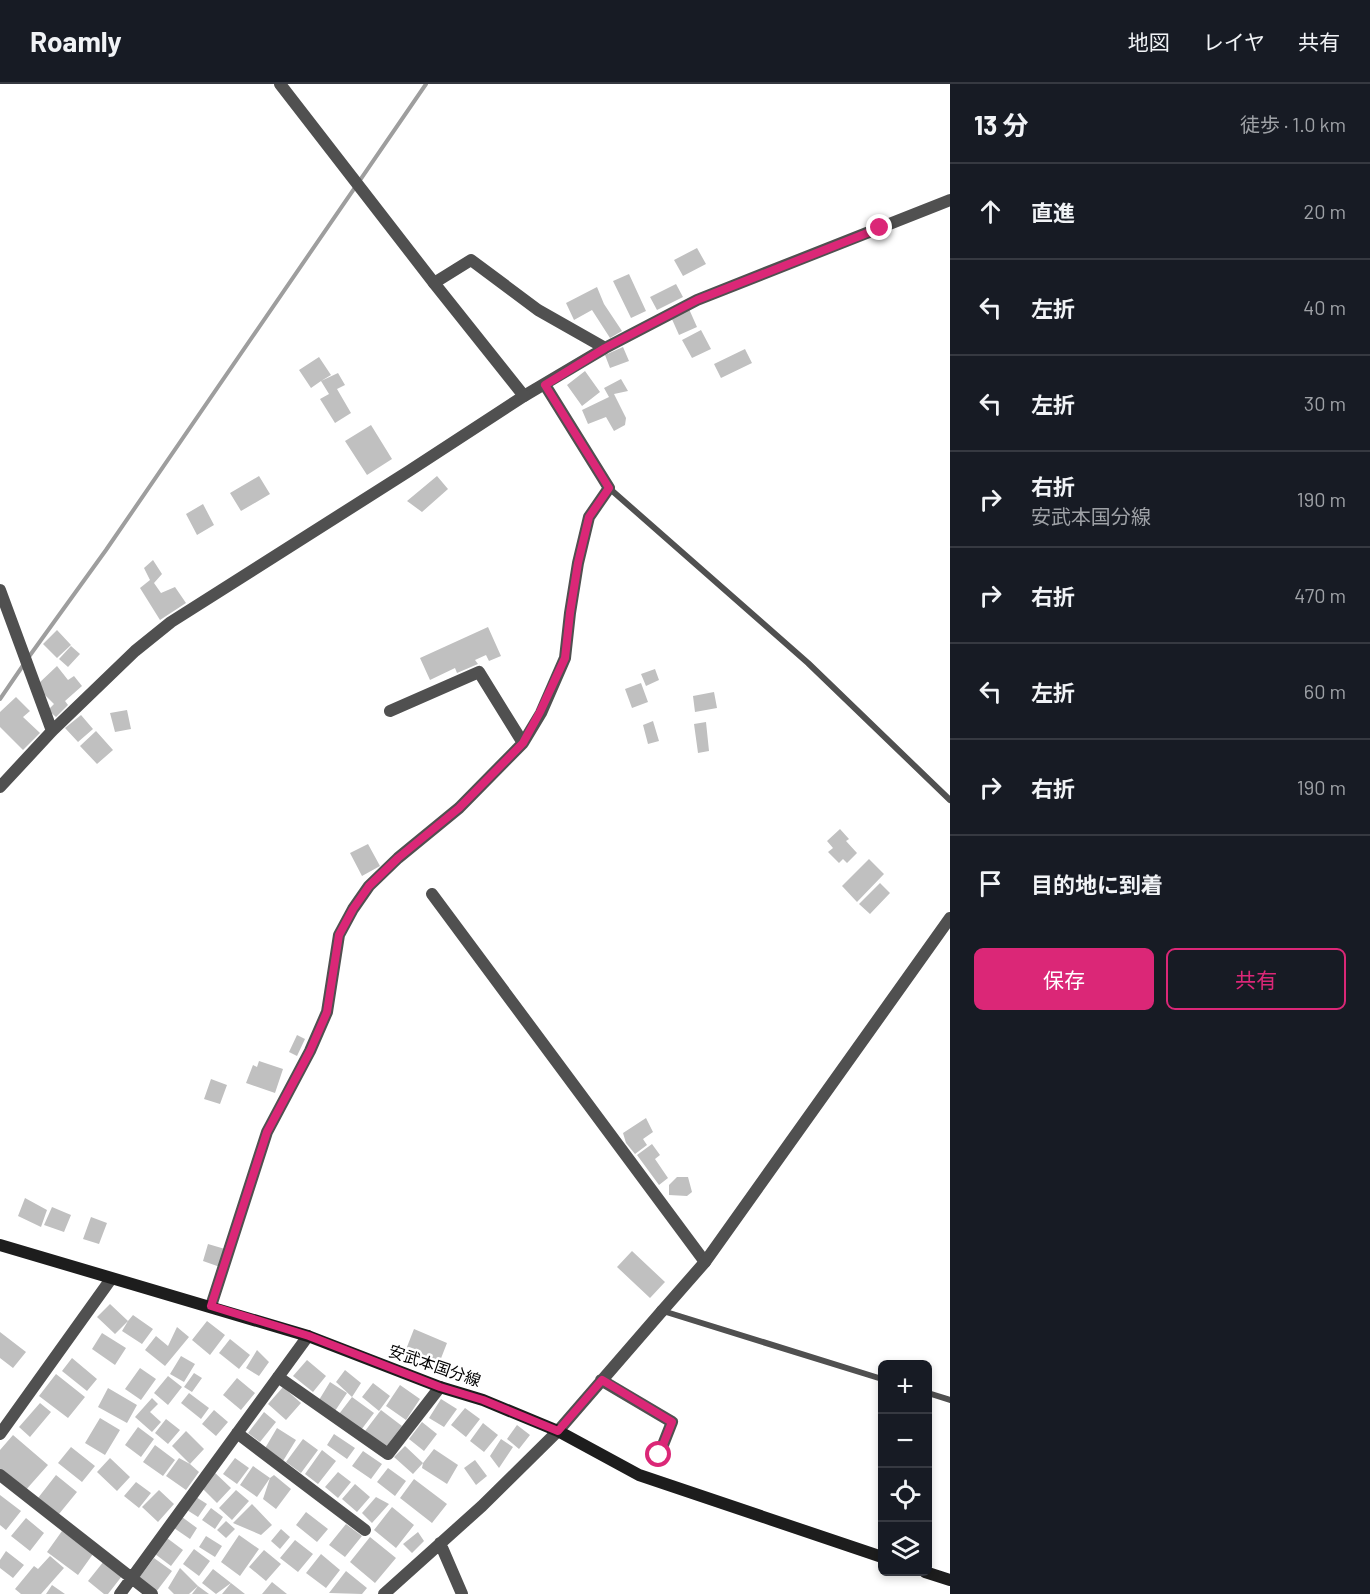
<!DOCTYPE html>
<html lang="ja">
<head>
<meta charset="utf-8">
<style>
	:root { --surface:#171b24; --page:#20242c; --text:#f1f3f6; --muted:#9ea1a6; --line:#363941; --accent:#db2777 }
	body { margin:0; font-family:Barlow,"Noto Sans JP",sans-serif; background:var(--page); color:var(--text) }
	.controls { position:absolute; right:18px; bottom:18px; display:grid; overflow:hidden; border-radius:9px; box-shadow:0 3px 9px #0003 }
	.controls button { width:54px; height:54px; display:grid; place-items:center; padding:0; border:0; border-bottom:2px solid var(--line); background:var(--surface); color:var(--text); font:30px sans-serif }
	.stop { position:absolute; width:18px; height:18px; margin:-14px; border:4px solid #db2777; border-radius:50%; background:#fff }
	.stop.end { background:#db2777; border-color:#fff; box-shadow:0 2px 6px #0008 }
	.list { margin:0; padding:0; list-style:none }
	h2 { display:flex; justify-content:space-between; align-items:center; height:78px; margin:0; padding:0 24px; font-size:26px }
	h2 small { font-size:20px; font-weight:400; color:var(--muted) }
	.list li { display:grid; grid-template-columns:39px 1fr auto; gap:18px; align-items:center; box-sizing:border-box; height:96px; padding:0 24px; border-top:2px solid var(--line) }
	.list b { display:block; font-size:22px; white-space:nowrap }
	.list p { margin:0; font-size:20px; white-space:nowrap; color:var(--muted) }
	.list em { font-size:20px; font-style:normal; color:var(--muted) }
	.actions { display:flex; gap:12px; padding:18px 24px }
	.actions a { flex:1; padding:14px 0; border:2px solid var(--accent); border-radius:9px; text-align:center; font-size:21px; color:var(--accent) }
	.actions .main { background:var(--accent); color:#fff }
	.icon { flex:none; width:33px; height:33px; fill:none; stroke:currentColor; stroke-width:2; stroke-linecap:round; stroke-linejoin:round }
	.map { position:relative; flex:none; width:950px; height:1510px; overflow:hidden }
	header { display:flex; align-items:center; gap:36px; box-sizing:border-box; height:84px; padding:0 30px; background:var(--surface); border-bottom:2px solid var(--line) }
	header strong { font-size:28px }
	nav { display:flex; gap:33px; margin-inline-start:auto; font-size:21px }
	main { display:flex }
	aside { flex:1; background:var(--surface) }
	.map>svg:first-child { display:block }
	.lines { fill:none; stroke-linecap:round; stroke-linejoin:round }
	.stream { stroke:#9e9e9e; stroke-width:4 }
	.building { fill:#c0c0c0 }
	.service { stroke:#505050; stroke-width:6 }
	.minor { stroke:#505050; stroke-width:12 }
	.tertiary { stroke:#505050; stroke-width:12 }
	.secondary { stroke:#1d1d1d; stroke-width:12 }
	.route { stroke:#db2777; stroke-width:8 }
	.labels { text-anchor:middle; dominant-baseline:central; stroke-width:5; stroke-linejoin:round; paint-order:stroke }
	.street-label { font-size:16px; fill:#000; stroke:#fff }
</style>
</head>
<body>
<header>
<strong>Roamly</strong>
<nav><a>地図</a><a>レイヤ</a><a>共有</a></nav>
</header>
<main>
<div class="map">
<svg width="950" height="1510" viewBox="0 0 950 1510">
	<rect width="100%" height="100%" fill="#fff"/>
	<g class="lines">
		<path class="stream" d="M28 574 106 466 426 0
			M0 615 24 580"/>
	</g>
	<path class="building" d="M697 164 706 180 683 192 674 176Z
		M629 190 646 227 631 234 613 197Z
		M676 200 683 213 657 226 650 213Z
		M597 203 604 220 622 247 610 254 592 226 574 236 566 219Z
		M689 225 697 243 679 251 671 233Z
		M701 246 711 265 692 274 682 256Z
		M623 263 629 277 610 284 605 271Z
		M745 265 752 279 721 294 714 280Z
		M319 273 331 291 321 297 338 289 345 301 337 305 351 329 335 339 320 315 329 310 321 297 311 304 299 286Z
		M585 287 600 308 582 322 567 301Z
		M621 295 628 307 614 310 626 334 625 341 614 347 606 333 588 340 582 326 609 313 604 304Z
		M371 341 392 375 367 391 345 357Z
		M259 392 270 410 241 427 230 409Z
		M437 392 448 405 422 428 407 417Z
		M203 420 214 441 197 451 186 430Z
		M153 476 162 490 154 499 161 509 175 503 186 519 160 536 140 504 150 496 144 484Z
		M488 543 501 572 489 577 486 571 475 576 478 580 457 589 455 584 430 596 420 574Z
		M57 546 71 561 57 574 43 560Z
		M71 562 80 570 68 583 59 575Z
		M57 582 68 596 74 592 82 602 65 617 68 621 56 633 48 626 54 620 41 607 38 600Z
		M655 585 659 596 646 602 641 590Z
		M641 599 648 618 632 624 625 605Z
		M714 608 717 624 695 628 693 612Z
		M16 613 30 627 23 633 40 649 23 666 0 643V628Z
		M127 626 131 645 115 648 110 629Z
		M81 631 93 645 78 658 65 644Z
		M653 637 659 657 648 660 643 641Z
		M706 638 709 667 698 669 694 640Z
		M96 647 113 666 97 680 80 662Z
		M840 745 849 755 846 757 857 769 847 779 843 775 839 779 828 768 833 764 827 757Z
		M368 760 380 782 362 792 350 769Z
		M869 775 884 790 857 818 842 802Z
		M880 799 890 809 870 830 859 820Z
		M297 951 305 955 297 972 289 968Z
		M259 977 283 985 275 1009 246 999 253 981 257 983Z
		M211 995 227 1001 220 1020 204 1015Z
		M646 1034 653 1048 643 1055 647 1061 635 1070 626 1059 623 1049Z
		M652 1060 660 1071 655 1075 668 1094 659 1101 637 1071Z
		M677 1093H688L692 1108 687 1112 669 1111V1101Z
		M25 1114 47 1126 41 1143 18 1132Z
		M52 1123 71 1131 64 1148 44 1141Z
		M91 1133 107 1139 99 1160 83 1155Z
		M208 1160 225 1165 220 1183 203 1177Z
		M632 1167 665 1198 650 1214 617 1183Z
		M110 1220 128 1237 133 1231 153 1245 142 1260 122 1247 128 1237 115 1250 97 1233Z
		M207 1237 225 1251 210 1271 192 1256Z
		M177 1243 189 1253 165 1282 145 1266 156 1252 168 1262Z
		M414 1245 447 1259 438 1282 405 1268Z
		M0 1248 26 1268 13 1284 0 1274Z
		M102 1249 126 1264 115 1281 92 1265Z
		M230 1255 250 1271 239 1285 219 1269Z
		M257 1266 269 1278 259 1292 246 1284Z
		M181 1272 195 1280 184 1298 170 1290Z
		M72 1274 97 1295 87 1307 62 1287Z
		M307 1276 326 1292 313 1308 293 1292Z
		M140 1284 156 1295 141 1316 125 1305Z
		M345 1286 361 1299 352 1313 336 1298Z
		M194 1289 202 1294 192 1308 184 1303Z
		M56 1290 85 1313 68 1334 39 1312Z
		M168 1292 182 1303 168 1321 154 1309Z
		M237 1294 255 1309 241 1326 223 1311Z
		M330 1298 347 1309 335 1327 319 1316Z
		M373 1299 390 1312 379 1327 362 1313Z
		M400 1301 420 1315 406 1336 386 1322Z
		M283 1303 301 1319 286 1336 268 1320Z
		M108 1304 137 1321 127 1339 98 1323Z
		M189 1309 209 1324 201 1335 181 1319Z
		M352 1313 374 1329 361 1346 339 1330Z
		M152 1314 158 1320 150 1328 161 1338 152 1348 135 1333Z
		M441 1315 457 1325 444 1343 429 1334Z
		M40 1319 51 1328 30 1353 19 1343Z
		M465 1324 480 1335 466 1353 451 1341Z
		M214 1326 228 1338 216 1352 202 1340Z
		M381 1326 402 1342 386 1363 365 1347Z
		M264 1328 276 1338 260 1358 248 1349Z
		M100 1334 120 1346 105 1371 85 1359Z
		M166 1335 180 1346 168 1360 155 1349Z
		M422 1338 437 1350 424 1367 409 1355Z
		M483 1339 498 1351 484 1368 470 1357Z
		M517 1341 530 1351 519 1365 507 1355Z
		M138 1343 154 1355 141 1373 125 1361Z
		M277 1344 296 1356 283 1377 264 1366Z
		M186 1347 204 1365 190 1380 172 1362Z
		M334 1350 355 1364 347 1375 327 1361Z
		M13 1351 48 1381 24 1408 0 1387V1366Z
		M303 1355 318 1366 301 1389 286 1378Z
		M501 1355 513 1363 499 1384 490 1372Z
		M155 1361 175 1376 163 1392 143 1378Z
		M405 1362 423 1379 434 1365 458 1381 447 1400 422 1384 423 1379 413 1390 394 1373Z
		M71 1363 95 1382 82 1398 58 1379Z
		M322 1366 336 1377 318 1400 305 1390Z
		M363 1367 382 1380 371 1395 352 1382Z
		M110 1374 130 1393 117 1407 97 1388Z
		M179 1374 190 1380 199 1388 186 1406 166 1392Z
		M235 1374 249 1384 237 1400 223 1390Z
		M475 1376 487 1392 476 1401 464 1384Z
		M253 1382 270 1394 274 1391 291 1405 276 1425 263 1415 270 1394 257 1413 240 1401Z
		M388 1384 406 1397 395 1412 377 1398Z
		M212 1386 231 1404 217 1419 203 1405Z
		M338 1388 351 1398 338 1414 325 1403Z
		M56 1391 77 1408 59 1430 38 1414Z
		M414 1395 447 1420 432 1439 400 1414Z
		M136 1398 151 1409 139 1424 124 1412Z
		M355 1400 370 1413 357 1428 342 1415Z
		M159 1406 174 1420 158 1438 142 1423Z
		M236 1406 249 1417 232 1436 219 1424Z
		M0 1411 21 1427 6 1446 0 1441Z
		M196 1413 207 1420 198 1433 187 1426Z
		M376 1413 389 1420 372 1439 362 1429Z
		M252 1420 272 1441 261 1451 233 1439Z
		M392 1423 414 1441 396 1464 374 1446Z
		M211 1424 223 1433 215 1445 202 1436Z
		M306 1428 328 1445 317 1458 296 1441Z
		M182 1433 197 1444 190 1455 174 1444Z
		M26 1434 44 1449 30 1467 11 1452Z
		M226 1437 235 1445 226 1454 217 1446Z
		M346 1440 362 1452 345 1473 329 1461Z
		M281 1445 290 1453 280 1465 271 1457Z
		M62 1447 93 1470 78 1491 47 1468Z
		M418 1448 424 1457 412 1469 403 1460Z
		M239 1451 259 1465 240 1492 221 1478Z
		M206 1452 222 1462 215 1473 199 1463Z
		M370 1453 396 1474 375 1499 350 1478Z
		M167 1454 183 1466 171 1482 155 1470Z
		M295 1456 313 1470 298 1488 280 1474Z
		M194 1465 210 1477 199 1492 183 1480Z
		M264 1466 281 1480 266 1497 249 1483Z
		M6 1467 24 1481 13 1494 0 1484V1476Z
		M321 1470 340 1486 326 1504 306 1489Z
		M50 1472 64 1484 41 1510H21L15 1505 34 1482 38 1485Z
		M154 1474 172 1487 156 1508 138 1495Z
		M104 1477 122 1492 108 1510H104L88 1497Z
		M180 1484 198 1502 209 1510H192L198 1502 189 1510H174L168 1504Z
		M213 1485 231 1499 216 1510 202 1499Z
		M346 1487 367 1504 362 1510 329 1509Z
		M272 1498 287 1510H262Z
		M231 1499 245 1510H222Z
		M52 1501 65 1510H46Z"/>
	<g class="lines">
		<path class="service" d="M609 404 808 579 950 716
			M663 1227 882 1295
			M928 1309 950 1316"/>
		<path class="minor" d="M434 199 471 176 538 226 605 264
			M0 506 52 647
			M390 627 479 588 523 659
			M0 703 52 647 135 567 171 538 409 387 524 312 605 264 697 216 950 116
			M432 810 705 1178
			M211 1222 267 1048 310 967 327 928 339 851 353 825 369 802 398 774 459 724 523 659 541 629 565 574 570 529 578 479 589 433 609 404 545 301
			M278 1293 388 1370 440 1303
			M601 1296 672 1338 659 1371
			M237 1349 365 1446
			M0 1350 111 1195
			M0 1391 152 1510
			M440 1459 462 1510
			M120 1510 308 1252
			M384 1510 482 1422 558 1347 662 1227"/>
		<path class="tertiary" d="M280 0 434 199 524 312
			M662 1227 705 1178 950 834"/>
		<path class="secondary" d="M0 1161 308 1252 440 1303 483 1316 558 1347 639 1391 882 1473
			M925 1488 950 1496"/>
	</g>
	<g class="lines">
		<path class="route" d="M659 1371 672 1338 602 1296 558 1347 483 1316 440 1303 309 1252 211 1222 267 1048 310 967 327 928 339 851 353 825 369 802 398 774 459 724 523 659 540 628 565 574 570 529 578 479 589 433 609 404 545 301 605 264 697 216 880 144"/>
	</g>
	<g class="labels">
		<g class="street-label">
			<text transform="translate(435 1281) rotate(19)">安武本国分線</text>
		</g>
	</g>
</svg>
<div class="controls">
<button>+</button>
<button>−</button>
<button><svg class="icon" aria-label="locate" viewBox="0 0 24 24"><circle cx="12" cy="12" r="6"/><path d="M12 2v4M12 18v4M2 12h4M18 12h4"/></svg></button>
<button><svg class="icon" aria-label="layers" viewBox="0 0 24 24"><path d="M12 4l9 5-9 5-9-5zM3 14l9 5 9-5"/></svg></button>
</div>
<div class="stop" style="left:659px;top:1371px"></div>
<div class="stop end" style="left:880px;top:144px"></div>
</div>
<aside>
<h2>13 分<small>徒歩 · 1.0 km</small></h2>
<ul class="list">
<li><svg class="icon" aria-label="ahead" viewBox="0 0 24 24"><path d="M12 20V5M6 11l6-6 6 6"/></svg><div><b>直進</b></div><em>20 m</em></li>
<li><svg class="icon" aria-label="left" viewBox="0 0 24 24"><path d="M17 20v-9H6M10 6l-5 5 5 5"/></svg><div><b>左折</b></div><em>40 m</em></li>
<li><svg class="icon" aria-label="left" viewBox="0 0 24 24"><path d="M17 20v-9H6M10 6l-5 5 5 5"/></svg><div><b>左折</b></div><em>30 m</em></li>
<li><svg class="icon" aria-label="right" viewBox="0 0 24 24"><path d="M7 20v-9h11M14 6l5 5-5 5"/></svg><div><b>右折</b><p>安武本国分線</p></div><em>190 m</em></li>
<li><svg class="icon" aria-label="right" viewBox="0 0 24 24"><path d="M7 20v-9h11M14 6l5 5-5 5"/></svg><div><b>右折</b></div><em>470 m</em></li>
<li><svg class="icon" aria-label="left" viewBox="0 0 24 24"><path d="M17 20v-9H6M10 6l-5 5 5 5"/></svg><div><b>左折</b></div><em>60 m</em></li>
<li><svg class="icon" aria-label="right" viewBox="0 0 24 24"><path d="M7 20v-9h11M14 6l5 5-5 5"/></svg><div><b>右折</b></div><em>190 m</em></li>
<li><svg class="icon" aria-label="arrive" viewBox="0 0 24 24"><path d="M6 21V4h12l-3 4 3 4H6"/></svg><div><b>目的地に到着</b></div></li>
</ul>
<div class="actions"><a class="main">保存</a><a>共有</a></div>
</aside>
</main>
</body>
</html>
